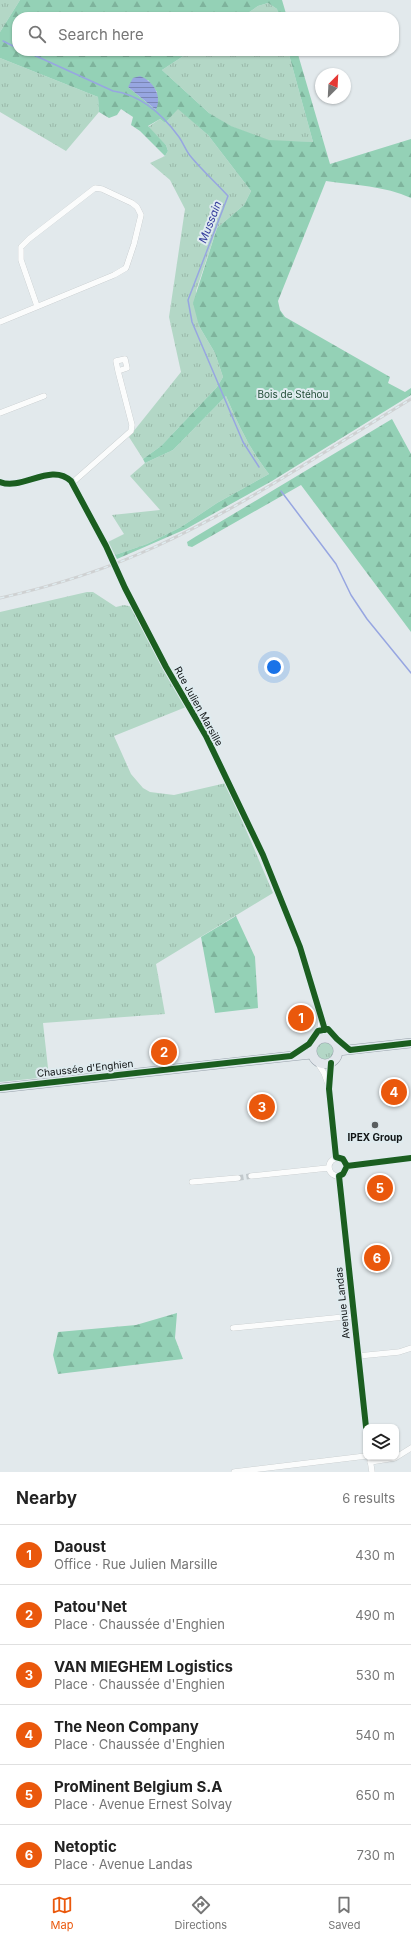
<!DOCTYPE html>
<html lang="en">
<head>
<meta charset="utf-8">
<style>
	:root { --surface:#fff; --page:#f2f2f2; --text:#222; --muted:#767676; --line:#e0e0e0; --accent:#ea580c }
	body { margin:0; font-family:Inter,sans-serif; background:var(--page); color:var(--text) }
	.controls { position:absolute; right:12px; bottom:12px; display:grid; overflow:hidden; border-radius:8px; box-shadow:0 1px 3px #0004 }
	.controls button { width:36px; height:36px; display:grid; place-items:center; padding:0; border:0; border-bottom:1px solid var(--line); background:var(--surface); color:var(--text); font:20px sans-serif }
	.compass { position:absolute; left:315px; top:68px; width:36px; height:36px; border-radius:50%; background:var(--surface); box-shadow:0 1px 3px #0004; rotate:24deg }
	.you { position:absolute; left:274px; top:667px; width:14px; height:14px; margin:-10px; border:3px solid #fff; border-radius:50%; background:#1a73e8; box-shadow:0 0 0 6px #1a73e833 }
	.badge { display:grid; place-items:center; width:26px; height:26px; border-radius:50%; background:var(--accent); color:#fff; font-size:13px; font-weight:700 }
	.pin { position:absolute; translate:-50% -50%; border:2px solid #fff; box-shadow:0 1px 4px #0006 }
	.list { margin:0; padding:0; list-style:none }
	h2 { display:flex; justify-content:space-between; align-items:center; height:52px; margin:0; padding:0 16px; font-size:17px }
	h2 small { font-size:13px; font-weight:400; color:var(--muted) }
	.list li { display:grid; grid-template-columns:26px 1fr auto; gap:12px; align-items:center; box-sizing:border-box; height:60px; padding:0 16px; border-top:1px solid var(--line) }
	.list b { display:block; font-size:15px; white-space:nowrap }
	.list p { margin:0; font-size:13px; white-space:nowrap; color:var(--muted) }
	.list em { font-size:13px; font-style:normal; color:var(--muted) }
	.icon { flex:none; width:22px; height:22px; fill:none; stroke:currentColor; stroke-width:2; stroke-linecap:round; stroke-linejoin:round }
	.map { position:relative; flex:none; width:411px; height:1472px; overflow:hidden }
	.search { position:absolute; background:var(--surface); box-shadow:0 1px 3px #0004; left:12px; right:12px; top:12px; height:44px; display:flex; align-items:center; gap:10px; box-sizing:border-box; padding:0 14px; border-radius:16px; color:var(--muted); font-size:15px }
	.sheet { height:412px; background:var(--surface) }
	nav { display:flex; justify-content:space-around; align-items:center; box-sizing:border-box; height:56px; border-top:1px solid var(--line); background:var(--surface); font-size:11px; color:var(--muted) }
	nav a { display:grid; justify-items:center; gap:2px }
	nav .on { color:var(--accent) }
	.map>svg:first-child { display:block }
	.grass { fill:url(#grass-tufts) }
	.forest { fill:url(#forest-firs); fill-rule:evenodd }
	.water { fill:url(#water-rules) }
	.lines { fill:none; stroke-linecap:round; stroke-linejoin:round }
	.stream { stroke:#97a6e1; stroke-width:1.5 }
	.minor-tunnel { stroke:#c2c9cc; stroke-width:5.5; stroke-dasharray:5.5 3; stroke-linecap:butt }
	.minor-casing { stroke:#bdc2c4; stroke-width:6 }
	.primary-casing { stroke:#97a2ab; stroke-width:10 }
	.minor { stroke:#fbfcfc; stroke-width:5.5 }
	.primary { stroke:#e1e6eb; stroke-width:9 }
	.rail-casing { stroke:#cfd1d2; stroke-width:3 }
	.rail { stroke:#dfebef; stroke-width:1.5; stroke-dasharray:4.5; stroke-linecap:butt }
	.cycleway-casing { stroke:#dfebef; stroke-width:8 }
	.cycleway { stroke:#1b5e20; stroke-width:6 }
	.poi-dot { fill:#595e60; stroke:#dfebef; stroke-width:1.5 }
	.labels { text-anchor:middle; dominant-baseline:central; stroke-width:4; stroke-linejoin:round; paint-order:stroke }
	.park-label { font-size:10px; fill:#214c36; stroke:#dfebef }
	.street-label { font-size:10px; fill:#0f1314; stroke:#dfebef }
	.poi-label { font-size:10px; font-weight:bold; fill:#0f1314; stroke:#dfebef }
	.water-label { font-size:11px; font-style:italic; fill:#333b9c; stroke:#dfebef }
</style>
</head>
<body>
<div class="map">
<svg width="411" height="1472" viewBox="0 0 411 1472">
	<defs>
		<pattern id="grass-tufts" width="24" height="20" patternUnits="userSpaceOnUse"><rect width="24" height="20" fill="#b3d7c6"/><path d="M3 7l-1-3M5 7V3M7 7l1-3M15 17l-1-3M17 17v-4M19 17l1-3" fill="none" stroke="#99b8a9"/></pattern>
		<pattern id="forest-firs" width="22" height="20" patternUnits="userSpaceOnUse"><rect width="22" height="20" fill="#94d1b6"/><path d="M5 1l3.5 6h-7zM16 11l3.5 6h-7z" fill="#7eb39c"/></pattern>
		<pattern id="water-rules" width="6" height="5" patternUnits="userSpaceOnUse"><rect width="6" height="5" fill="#97a6e1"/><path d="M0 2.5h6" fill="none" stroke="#7a86b5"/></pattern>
	</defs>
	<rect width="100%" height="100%" fill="#e2e9ec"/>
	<path class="grass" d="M0 0H20L0 32Z
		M268 3 277 9 279 17H242L258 6Z
		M191 51H288L313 142 269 141 230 126 209 113 162 70Z
		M0 58 98 97 99 112 66 151 0 112Z
		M178 108 208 135 251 191 244 205 217 228 196 291 199 326 215 353 223 377 217 387 161 446 143 459 129 437 181 372 169 317 185 209 170 180 150 163 165 156 168 151 166 145 148 127 160 119 165 123Z
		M226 396C238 424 250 450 269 474L217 503 181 527 147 544 115 555 108 542 124 534 112 515 160 510 130 476 145 463 173 450Z
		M87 592H93L116 607 124 605 133 607 186 707 114 736 131 774 143 788 150 792 174 795 226 783 273 893 156 964 165 1014 43 1023 49 1077 0 1082V612Z
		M315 1052a10 10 0 1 1 20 0a10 10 0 1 1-20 0Z"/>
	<path class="forest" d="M20 0H282L287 17H279L277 9 268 3 258 6 242 17H17V51H191L162 70 209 113 231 126 269 140 313 142 288 51H297L330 164 411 139V198C385 186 354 185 326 181L278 301 280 310 285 317 390 377 388 383 405 392 411 388V395L272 481 186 529 117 559 115 555 147 544 181 527 217 503 269 474C250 450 238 424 226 396L173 450 145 463 143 459 161 446 217 387 223 377 215 353 199 326 193 303 217 228 244 205 251 191 208 135 178 109 165 123 160 119 148 126 166 145 168 151 165 156 140 131 131 125 133 117 121 109 117 115 109 118 99 112 98 97 0 58V32ZM148 80 157 92 156 110 128 87Z
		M392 419 411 454V632L301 485 192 547 188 546 187 542 195 537Z
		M236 916 255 957 258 1008 215 1013 201 937Z
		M177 1313 175 1338 183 1359 58 1374 53 1355 58 1332 136 1325Z"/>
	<path class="water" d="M140 76C154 82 162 95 156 110L128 87 133 78Z"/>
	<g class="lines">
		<path class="stream" d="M3 41 17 48
			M25 51 113 91C141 95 163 115 179 137 184 144 186 152 192 158 203 171 216 183 228 196L188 300 192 322 243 442 259 467
			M281 491 336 564 351 595 367 619 411 673"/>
		<path class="minor-tunnel" d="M238 1178 251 1176"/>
		<defs>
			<path id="minor" d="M0 322 114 275 126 268 134 244 141 215 137 207 132 203 102 189 95 188 29 239 21 247V260L37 306
				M0 413 44 396
				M0 482C22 491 51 462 71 481L106 546 125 588 166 667 206 736 263 855 300 947 321 1017 331 1040
				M72 483 131 431 132 425 118 371 127 368 125 359 116 361 118 371
				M319 1039 321 1020
				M317 1062 324 1073 328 1084
				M331 1063 329 1089 336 1157
				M329 1167a9 9 0 1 1 18 0a9 9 0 1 1-18 0Z
				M347 1166 411 1158
				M251 1176 328 1168
				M339 1176 366 1427
				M192 1182 238 1178
				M233 1328 354 1316
				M358 1356 399 1352 411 1348
				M370 1459 372 1472
				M370 1462 395 1458 411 1448
				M234 1472 366 1456"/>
			<path id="primary" d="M312 1051a13 13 0 1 1 26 0a13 13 0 1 1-26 0Z
				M338 1051 411 1043
				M0 1088 311 1054"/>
		</defs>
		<use href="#minor" class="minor-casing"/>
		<use href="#primary" class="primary-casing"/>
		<use href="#minor" class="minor"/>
		<use href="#primary" class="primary"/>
		<defs>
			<path id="rail" d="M0 598C54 586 107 569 157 546 246 505 328 449 411 399"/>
		</defs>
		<use href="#rail" class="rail-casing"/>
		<use href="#rail" class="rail"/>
		<defs>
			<path id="cycleway" d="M0 482C22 491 51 462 71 481L106 546 125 588 166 667 206 736 263 855 300 947 325 1030
				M331 1063 329 1089 336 1157 343 1159 347 1166 343 1174 339 1176 366 1427
				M0 1088 291 1056 309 1044 318 1031 328 1029 337 1039 350 1050 411 1043
				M347 1166 411 1158"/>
		</defs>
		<use href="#cycleway" class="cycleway-casing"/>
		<use href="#cycleway" class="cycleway"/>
	</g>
	<circle class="poi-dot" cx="375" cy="1125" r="4"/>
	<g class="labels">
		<g class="park-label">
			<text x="293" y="394">Bois de Stéhou</text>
		</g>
		<g class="street-label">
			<text transform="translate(199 706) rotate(61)">Rue Julien Marsille</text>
			<text transform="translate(85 1068) rotate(-6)">Chaussée d'Enghien</text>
			<text transform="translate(342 1303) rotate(-96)">Avenue Landas</text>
		</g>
		<g class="poi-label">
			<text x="375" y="1137">IPEX Group</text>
		</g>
		<g class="water-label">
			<text transform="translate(210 222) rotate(-69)">Mussain</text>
		</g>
	</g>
</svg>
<div class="controls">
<button><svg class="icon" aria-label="layers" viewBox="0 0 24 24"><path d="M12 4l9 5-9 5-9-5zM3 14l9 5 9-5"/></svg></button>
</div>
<svg class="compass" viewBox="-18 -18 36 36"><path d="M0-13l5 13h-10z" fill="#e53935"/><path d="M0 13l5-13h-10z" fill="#767676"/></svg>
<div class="you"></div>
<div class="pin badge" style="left:301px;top:1018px">1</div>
<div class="pin badge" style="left:164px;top:1052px">2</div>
<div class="pin badge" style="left:262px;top:1107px">3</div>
<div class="pin badge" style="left:394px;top:1092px">4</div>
<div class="pin badge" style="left:380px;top:1188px">5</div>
<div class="pin badge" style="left:377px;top:1258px">6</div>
<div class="search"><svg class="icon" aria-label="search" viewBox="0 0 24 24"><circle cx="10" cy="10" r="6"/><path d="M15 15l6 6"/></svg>Search here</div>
</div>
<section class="sheet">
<h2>Nearby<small>6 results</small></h2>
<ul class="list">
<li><span class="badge">1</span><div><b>Daoust</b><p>Office · Rue Julien Marsille</p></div><em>430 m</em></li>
<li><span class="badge">2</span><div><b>Patou'Net</b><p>Place · Chaussée d'Enghien</p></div><em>490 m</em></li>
<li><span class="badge">3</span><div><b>VAN MIEGHEM Logistics</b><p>Place · Chaussée d'Enghien</p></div><em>530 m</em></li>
<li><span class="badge">4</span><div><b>The Neon Company</b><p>Place · Chaussée d'Enghien</p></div><em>540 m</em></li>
<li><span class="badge">5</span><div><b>ProMinent Belgium S.A</b><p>Place · Avenue Ernest Solvay</p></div><em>650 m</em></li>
<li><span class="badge">6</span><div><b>Netoptic</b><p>Place · Avenue Landas</p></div><em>730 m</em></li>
</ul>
</section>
<nav>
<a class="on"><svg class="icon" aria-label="map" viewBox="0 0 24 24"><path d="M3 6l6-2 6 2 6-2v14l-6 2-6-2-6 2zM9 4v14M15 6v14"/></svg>Map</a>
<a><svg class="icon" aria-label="directions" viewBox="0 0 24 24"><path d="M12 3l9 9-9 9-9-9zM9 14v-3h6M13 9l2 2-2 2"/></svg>Directions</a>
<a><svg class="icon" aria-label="saved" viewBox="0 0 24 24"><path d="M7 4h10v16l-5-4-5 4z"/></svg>Saved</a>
</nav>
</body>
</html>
